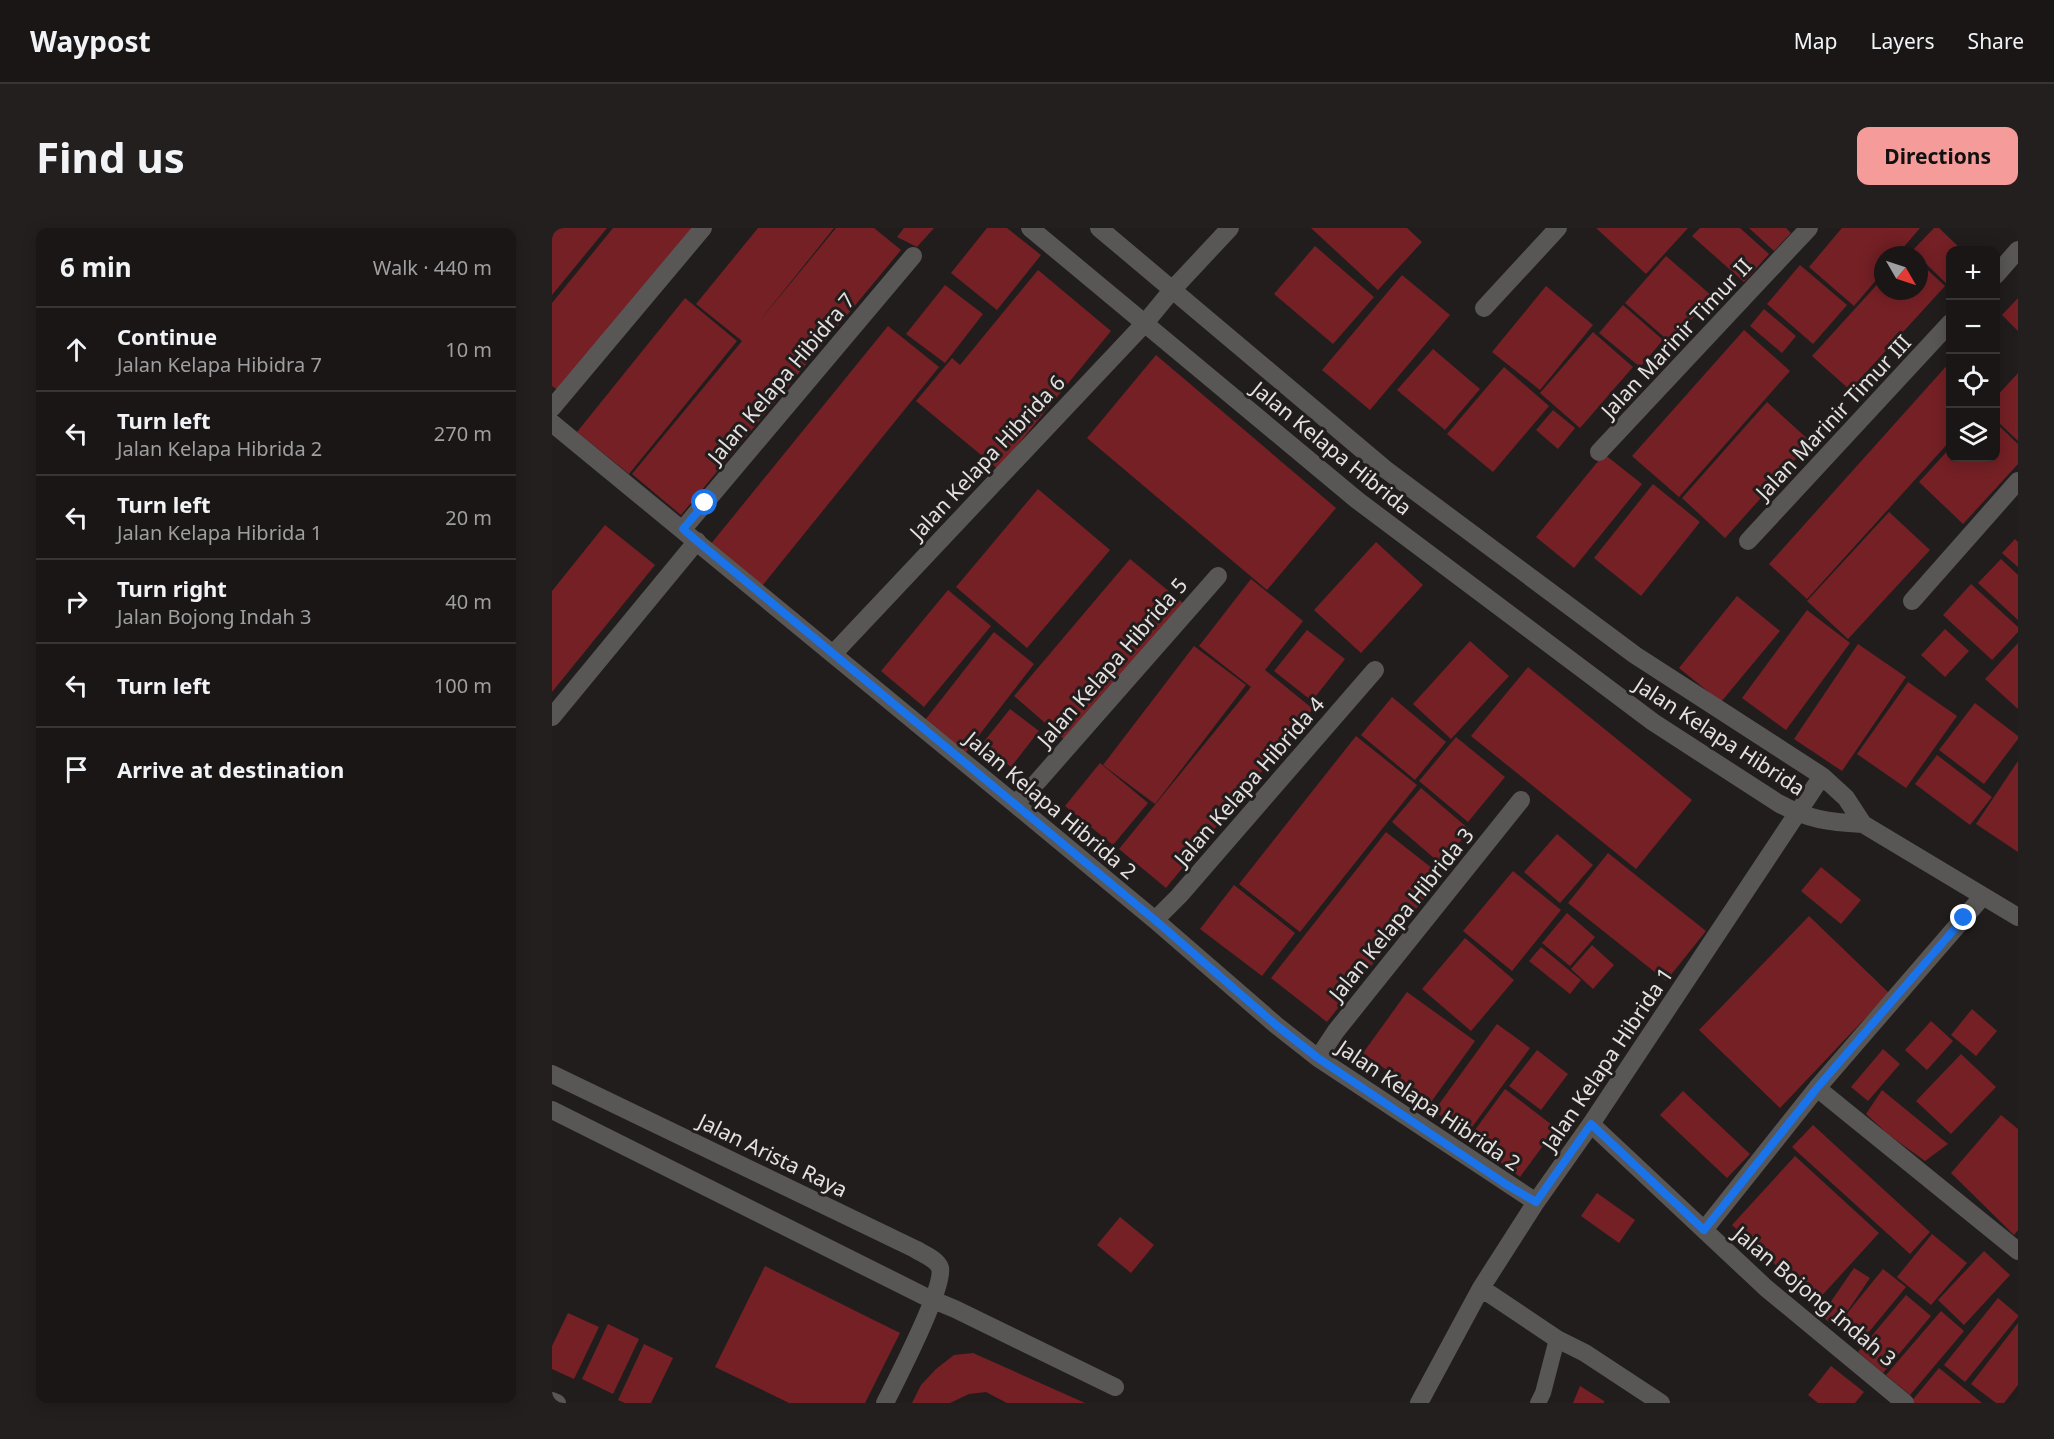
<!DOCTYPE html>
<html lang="en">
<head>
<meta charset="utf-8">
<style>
	:root { --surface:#1a1616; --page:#231f1f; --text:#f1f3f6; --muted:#9f9fa1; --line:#383535; --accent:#f59b99 }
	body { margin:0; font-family:"Noto Sans",sans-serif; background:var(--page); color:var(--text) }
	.controls { position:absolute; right:18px; top:18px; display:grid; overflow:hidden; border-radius:12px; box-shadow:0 3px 15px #0003 }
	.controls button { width:54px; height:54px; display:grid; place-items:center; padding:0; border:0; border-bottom:2px solid var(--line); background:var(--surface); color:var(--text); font:30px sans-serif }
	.compass { position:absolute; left:1322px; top:18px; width:54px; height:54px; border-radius:50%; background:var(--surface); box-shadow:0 3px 15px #0003; rotate:129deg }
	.stop { position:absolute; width:18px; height:18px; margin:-14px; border:4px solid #1a73e8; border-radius:50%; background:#fff }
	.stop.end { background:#1a73e8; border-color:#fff; box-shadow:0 2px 6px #0008 }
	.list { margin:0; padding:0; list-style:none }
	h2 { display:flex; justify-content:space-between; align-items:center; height:78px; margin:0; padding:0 24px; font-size:26px }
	h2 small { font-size:20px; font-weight:400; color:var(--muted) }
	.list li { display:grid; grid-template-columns:39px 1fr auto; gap:18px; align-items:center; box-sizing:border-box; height:84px; padding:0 24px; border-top:2px solid var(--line) }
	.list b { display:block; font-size:22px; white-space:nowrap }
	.list p { margin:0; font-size:20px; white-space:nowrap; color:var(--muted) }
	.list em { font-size:20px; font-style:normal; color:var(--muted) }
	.icon { flex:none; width:33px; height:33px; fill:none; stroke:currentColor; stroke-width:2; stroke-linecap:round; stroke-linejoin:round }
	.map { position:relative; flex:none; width:1466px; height:1175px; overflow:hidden; border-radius:12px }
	header { display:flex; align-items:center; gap:36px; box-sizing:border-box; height:84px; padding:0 30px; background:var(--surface); border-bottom:2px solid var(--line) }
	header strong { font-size:28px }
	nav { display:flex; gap:33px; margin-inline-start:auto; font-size:21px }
	.intro { display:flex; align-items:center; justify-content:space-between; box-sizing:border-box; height:144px; padding:0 36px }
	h1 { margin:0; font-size:42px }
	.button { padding:15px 27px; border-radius:12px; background:var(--accent); color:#111; font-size:21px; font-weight:700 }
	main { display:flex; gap:36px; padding:0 36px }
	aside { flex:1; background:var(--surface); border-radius:12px; box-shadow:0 3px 15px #0003 }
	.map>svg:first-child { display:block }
	.building { fill:#752025 }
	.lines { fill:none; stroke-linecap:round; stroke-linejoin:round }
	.lane { stroke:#595656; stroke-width:16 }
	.street { stroke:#595656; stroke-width:18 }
	.route { stroke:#1a73e8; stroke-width:8 }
	.labels { text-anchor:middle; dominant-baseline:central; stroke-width:6; stroke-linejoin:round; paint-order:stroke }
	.street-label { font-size:21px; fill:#e4e1e0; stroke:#221d1d }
</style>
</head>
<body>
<header>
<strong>Waypost</strong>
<nav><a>Map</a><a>Layers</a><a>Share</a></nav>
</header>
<div class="intro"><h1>Find us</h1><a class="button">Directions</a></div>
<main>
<aside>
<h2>6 min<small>Walk · 440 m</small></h2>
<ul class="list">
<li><svg class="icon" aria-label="ahead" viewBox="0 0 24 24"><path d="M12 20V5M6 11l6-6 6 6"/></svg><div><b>Continue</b><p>Jalan Kelapa Hibidra 7</p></div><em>10 m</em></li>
<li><svg class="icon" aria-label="left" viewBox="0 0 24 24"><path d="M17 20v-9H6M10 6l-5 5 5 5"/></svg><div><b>Turn left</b><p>Jalan Kelapa Hibrida 2</p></div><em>270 m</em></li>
<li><svg class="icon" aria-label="left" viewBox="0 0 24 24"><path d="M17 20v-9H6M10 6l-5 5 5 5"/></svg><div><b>Turn left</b><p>Jalan Kelapa Hibrida 1</p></div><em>20 m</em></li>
<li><svg class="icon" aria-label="right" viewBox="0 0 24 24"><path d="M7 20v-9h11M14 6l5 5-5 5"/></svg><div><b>Turn right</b><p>Jalan Bojong Indah 3</p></div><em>40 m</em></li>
<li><svg class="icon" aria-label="left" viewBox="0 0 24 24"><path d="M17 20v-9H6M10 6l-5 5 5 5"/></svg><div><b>Turn left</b></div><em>100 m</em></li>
<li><svg class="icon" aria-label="arrive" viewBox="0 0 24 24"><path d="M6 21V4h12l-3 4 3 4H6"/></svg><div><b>Arrive at destination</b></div></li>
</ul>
</aside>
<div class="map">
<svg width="1466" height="1175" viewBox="0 0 1466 1175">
	<rect width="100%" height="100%" fill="#221d1d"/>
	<path class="building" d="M0 0H55L0 67Z
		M61 0H142L8 164 0 158V75Z
		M206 0H282L205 96 284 0H322L349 22 129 287 80 246 190 113 144 76Z
		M352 0H382L365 19 345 9Z
		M435 0H455L489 27 445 82 399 45Z
		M759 0H855L870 14 826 62Z
		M1044 0H1136L1094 46Z
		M1148 0H1188L1217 26 1192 54 1140 8Z
		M1197 0H1234L1239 5 1222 23Z
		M1290 0H1368L1345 27H1331V44L1302 78 1257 39Z
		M1382 0H1387L1410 22H1398V59L1367 29V27L1360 23Z
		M763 18 822 69 781 116 722 66Z
		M1114 28 1160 68 1119 115 1073 75Z
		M1367 34 1393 58 1298 162 1260 128 1331 50V63H1367Z
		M1248 37 1295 77 1261 116 1215 76Z
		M486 42 559 103 446 241 364 173 400 130 408 137Z
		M850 47 898 87 818 182 770 142Z
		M393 57 431 86 393 135 354 106Z
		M994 58 1041 97 988 162 940 124Z
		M133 70 185 113 77 246 25 204Z
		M1466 70V103L1450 87Z
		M1071 77 1111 112 1088 139 1047 105Z
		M1212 81 1244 108 1230 125 1198 98Z
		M336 98 387 139 210 358 158 317Z
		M1192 102 1238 143 1127 269 1080 228Z
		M1041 104 1081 139 1028 200 988 165Z
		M881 121 928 161 893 202 845 162Z
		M604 127 784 280 715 362 535 210Z
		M1398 134V213L1255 371 1217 336Z
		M952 139 997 178 941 244 895 206Z
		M1466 145V213L1444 192V169Z
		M1215 174 1259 214 1173 310 1130 270Z
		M1001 182 1023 200 1006 221 984 202Z
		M1444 195 1466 216V236L1411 296 1367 254 1398 220V230H1444Z
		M1052 226 1090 256 1022 340 984 309Z
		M1101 256 1148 294 1089 368 1042 330Z
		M486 261 558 322 475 420 404 359Z
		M1337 284 1378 322 1296 411 1255 373Z
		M53 297 103 337 0 464V363Z
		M1463 311 1466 314V339L1450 325Z
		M824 314 871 357 809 425 762 382Z
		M578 331 631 375 514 513 462 468Z
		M1449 331 1466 347V392L1426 355Z
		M699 351 751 393 713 442 761 481 614 660 567 621 699 459 647 418Z
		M1419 356 1466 399V404L1440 432 1391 387Z
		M396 362 439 398 372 479 329 443Z
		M1185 368 1228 403 1169 474 1127 440Z
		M1255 382 1298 415 1234 502 1190 470Z
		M1393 401 1417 423 1393 449 1369 427Z
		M755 402 793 431 760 473 722 443Z
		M442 404 482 436 411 528 370 496Z
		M918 413 957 448 899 511 861 476Z
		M1466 415V481L1433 451Z
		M1306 416 1354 449 1290 543 1242 511Z
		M642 418 694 457 603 576 551 537Z
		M976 439 1140 572 1084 641 919 508Z
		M1356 454 1405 488 1354 560 1305 526Z
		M840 469 894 514 863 552 809 507Z
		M1423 475 1466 508V511L1432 556 1387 522Z
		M458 481 487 503 459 539 430 516Z
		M804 508 865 557 748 704 687 656Z
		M904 509 953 549 916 594 867 553Z
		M1385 527 1440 569 1418 597 1363 556Z
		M1466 533V624L1424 596Z
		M548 535 596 575 561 617 513 578Z
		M869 560 918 602 889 636 840 594Z
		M834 604 890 648 775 794 719 750Z
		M1005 606 1041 637 1008 675 972 644Z
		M1056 625 1154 703 1114 753 1016 675Z
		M1269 639 1309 672 1289 696 1249 663Z
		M961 643 1009 682 960 743 911 703Z
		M682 657 743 705 710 748 648 701Z
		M1015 685 1043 709 1018 738 990 715Z
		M1257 688 1337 765 1228 880 1147 802Z
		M913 710 962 752 919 803 870 761Z
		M1040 717 1062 737 1041 761 1019 741Z
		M989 719 1029 752 1018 766 977 733Z
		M855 764 923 813 879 874 811 825Z
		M1420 781 1445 803 1424 828 1399 807Z
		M1379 793 1401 813 1375 842 1353 822Z
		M945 796 978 820 915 906 882 883Z
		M1331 821 1348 836 1316 873 1299 859Z
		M985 822 1016 846 989 882 957 858Z
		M1409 826 1444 859 1399 906 1364 873Z
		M953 861 1004 900 968 949 917 910Z
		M1330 862 1396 916 1373 933 1337 907 1314 886Z
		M1131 863 1198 926 1175 950 1108 887Z
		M1449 887 1466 901V1002L1462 1007 1399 945Z
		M1261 897 1378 1004 1358 1026 1240 919Z
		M1243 928 1327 1005 1264 1074 1180 997Z
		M1045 965 1083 992 1067 1015 1029 988Z
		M568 989 602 1017 579 1045 545 1017Z
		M1380 1006 1415 1035 1379 1077 1345 1049Z
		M1432 1023 1458 1047 1412 1097 1386 1072Z
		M213 1038 348 1105 313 1175H237L163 1139Z
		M1302 1040 1318 1050 1288 1094 1331 1041 1354 1059 1307 1116 1269 1088Z
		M1354 1067 1379 1088 1331 1145 1306 1124Z
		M1446 1070 1466 1087V1089L1413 1154 1392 1137Z
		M1389 1083 1412 1103 1358 1167 1334 1147Z
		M16 1085 47 1099 22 1151 0 1141V1118Z
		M1466 1095V1157L1452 1175H1444L1419 1156Z
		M56 1096 87 1111 61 1166 30 1151Z
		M92 1116 121 1130 99 1175H73L66 1172Z
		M421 1125 533 1175H455L434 1164 417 1166 398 1175H360L369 1157 384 1141 402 1127Z
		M1279 1138 1312 1164 1303 1175H1266L1256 1167Z
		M1387 1140 1430 1175H1358Z
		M1028 1158 1052 1173V1175H1021Z"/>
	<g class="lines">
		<path class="lane" d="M986 1175 991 1165 1005 1111"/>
		<path class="street" d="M478 0 805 272 1101 494 1226 575C1257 592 1277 594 1311 596
			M547 0 833 241 1083 427 1270 548 1294 570 1311 596 1466 689
			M1444 47 1466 22
			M932 80 1006 0
			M0 180 151 0
			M0 195 463 576 603 692 724 797 766 830 984 974
			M1047 224 1257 0
			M131 301 361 28
			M1196 313 1398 95
			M1360 373 1466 253
			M281 426 593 95 621 61 678 0
			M0 489 145 313
			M463 576 486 553 666 348
			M603 692 627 668 823 442
			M766 830 784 803 969 572
			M0 846 363 1021C371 1026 385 1031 388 1040 393 1058 344 1153 333 1175
			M1265 860 1466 1023
			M0 882 374 1069 403 1081 563 1159
			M1039 896 1214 1060 1353 1175
			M1152 1002 1265 860 1431 668
			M929 1060 1005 1111 1033 1125 1109 1175
			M0 1173 5 1175
			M867 1175 929 1060 984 974 1039 896 1270 548"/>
	</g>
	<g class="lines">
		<path class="route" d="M153 275 131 301 145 313 603 692 724 797 766 830 952 955 984 974 1039 896 1152 1002 1265 860 1412 690"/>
	</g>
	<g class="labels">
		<g class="street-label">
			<text transform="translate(1124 110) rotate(-47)">Jalan Marinir Timur II</text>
			<text transform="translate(229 150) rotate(-50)">Jalan Kelapa Hibidra 7</text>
			<text transform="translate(1281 189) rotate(-47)">Jalan Marinir Timur III</text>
			<text transform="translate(780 220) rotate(39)">Jalan Kelapa Hibrida</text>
			<text transform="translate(435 229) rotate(-47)">Jalan Kelapa Hibrida 6</text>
			<text transform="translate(560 434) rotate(-49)">Jalan Kelapa Hibrida 5</text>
			<text transform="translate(1168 508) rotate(33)">Jalan Kelapa Hibrida</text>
			<text transform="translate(697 553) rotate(-49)">Jalan Kelapa Hibrida 4</text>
			<text transform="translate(499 577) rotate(40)">Jalan Kelapa Hibrida 2</text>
			<text transform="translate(849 686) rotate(-51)">Jalan Kelapa Hibrida 3</text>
			<text transform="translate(1055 831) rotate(-56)">Jalan Kelapa Hibrida 1</text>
			<text transform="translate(877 877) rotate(34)">Jalan Kelapa Hibrida 2</text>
			<text transform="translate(221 927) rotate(26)">Jalan Arista Raya</text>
			<text transform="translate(1263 1068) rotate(40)">Jalan Bojong Indah 3</text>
		</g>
	</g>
</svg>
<div class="controls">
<button>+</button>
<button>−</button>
<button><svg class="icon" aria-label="locate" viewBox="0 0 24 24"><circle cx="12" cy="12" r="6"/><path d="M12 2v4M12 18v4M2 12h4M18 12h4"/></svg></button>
<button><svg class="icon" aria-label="layers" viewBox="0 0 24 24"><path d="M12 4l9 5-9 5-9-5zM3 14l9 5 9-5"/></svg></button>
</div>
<svg class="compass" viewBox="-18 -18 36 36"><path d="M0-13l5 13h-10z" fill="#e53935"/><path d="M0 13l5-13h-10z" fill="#9f9fa1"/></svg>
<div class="stop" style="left:153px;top:275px"></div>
<div class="stop end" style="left:1412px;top:690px"></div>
</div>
</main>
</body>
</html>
